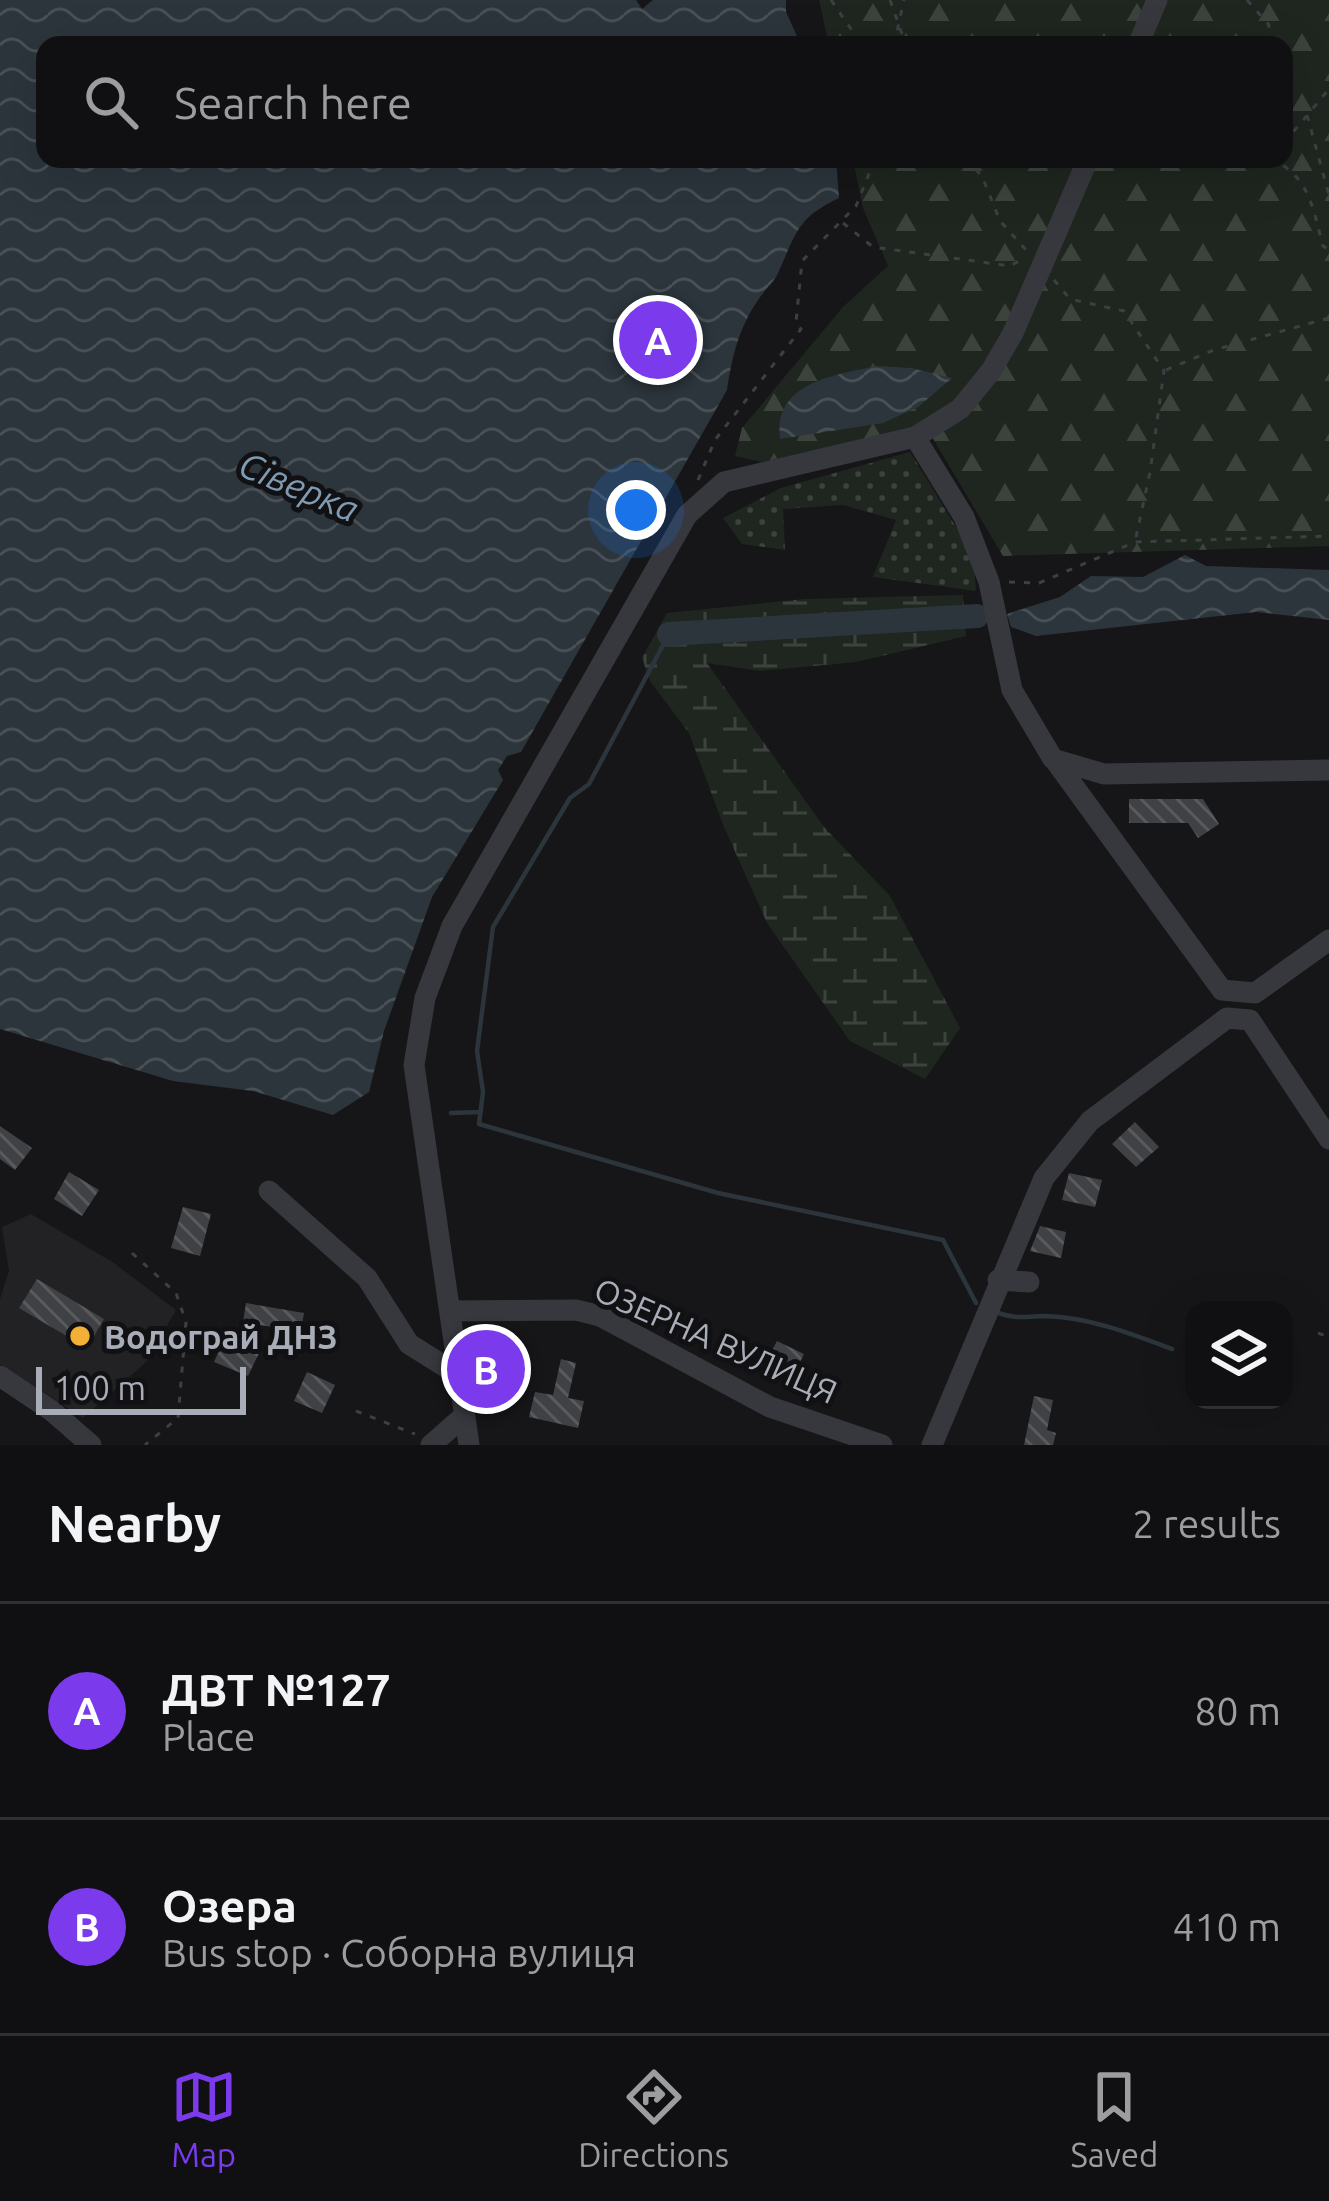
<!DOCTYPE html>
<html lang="en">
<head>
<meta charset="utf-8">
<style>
	:root { --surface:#101012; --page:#19191b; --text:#f1f3f6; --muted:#9c9d9f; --line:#303032; --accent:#7c3aed }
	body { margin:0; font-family:Ubuntu,sans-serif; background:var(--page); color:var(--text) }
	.controls { position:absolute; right:36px; bottom:36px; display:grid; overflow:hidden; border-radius:24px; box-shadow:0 12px 48px #0002 }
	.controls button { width:108px; height:108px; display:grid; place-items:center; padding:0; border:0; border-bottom:3px solid var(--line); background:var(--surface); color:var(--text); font:60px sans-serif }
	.scale { position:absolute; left:36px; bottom:30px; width:210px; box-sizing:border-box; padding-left:12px; border:6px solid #a8adb8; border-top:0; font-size:33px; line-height:42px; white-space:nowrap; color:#a8adb8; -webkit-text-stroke:9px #111113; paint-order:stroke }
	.you { position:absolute; left:636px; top:510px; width:42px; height:42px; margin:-30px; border:9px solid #fff; border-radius:50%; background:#1a73e8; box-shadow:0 0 0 18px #1a73e833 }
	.badge { display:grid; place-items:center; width:78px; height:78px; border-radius:50%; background:var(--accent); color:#fff; font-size:39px; font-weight:700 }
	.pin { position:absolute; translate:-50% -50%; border:6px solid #fff; box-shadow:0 3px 12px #0006 }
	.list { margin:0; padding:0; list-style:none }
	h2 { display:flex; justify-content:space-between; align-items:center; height:156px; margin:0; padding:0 48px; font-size:51px }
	h2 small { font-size:39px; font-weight:400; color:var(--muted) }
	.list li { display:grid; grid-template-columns:78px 1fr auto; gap:36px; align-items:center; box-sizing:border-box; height:216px; padding:0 48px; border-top:3px solid var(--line) }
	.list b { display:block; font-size:45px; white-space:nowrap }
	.list p { margin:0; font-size:39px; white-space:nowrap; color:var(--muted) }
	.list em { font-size:39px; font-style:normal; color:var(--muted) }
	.icon { flex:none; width:66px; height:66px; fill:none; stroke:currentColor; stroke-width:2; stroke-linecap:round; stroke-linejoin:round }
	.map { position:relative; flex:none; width:1329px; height:1445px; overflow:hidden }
	.search { position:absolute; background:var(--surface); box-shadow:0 12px 48px #0002; left:36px; right:36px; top:36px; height:132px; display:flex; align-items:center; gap:30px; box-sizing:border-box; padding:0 42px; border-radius:24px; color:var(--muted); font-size:45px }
	.sheet { height:588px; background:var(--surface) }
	nav { display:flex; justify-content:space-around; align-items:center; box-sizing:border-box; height:168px; border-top:3px solid var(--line); background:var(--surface); font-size:33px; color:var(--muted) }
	nav a { display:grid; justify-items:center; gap:6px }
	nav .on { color:var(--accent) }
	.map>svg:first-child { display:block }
	.built { fill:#222225 }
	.grass { fill:url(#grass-dots) }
	.forest { fill:url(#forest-firs) }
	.wetland { fill:url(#wetland-marsh) }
	.water { fill:url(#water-waves) }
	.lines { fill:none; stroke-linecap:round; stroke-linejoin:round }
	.stream { stroke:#2c353c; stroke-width:4.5 }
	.river { stroke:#2c353c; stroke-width:24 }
	.building { fill:url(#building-back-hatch) }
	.path { stroke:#3d3f44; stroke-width:3; stroke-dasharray:6 9; stroke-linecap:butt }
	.minor { stroke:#37383d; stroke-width:21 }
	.poi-dot { fill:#f2b134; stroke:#111113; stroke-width:4.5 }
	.labels { text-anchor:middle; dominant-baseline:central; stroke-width:10; stroke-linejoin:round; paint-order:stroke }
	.poi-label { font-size:33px; font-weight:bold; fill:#a8adb8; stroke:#111113; text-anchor:start }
	.street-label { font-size:33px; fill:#a8adb8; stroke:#111113 }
	.water-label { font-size:36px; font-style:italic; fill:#7f9bb3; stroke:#111113 }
</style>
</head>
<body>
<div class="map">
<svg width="1329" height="1445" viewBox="0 0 1329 1445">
	<defs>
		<pattern id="grass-dots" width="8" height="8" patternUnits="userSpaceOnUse" patternTransform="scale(3)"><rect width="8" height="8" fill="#1e261f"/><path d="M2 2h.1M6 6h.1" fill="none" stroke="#3c433d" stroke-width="1.8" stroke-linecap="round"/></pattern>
		<pattern id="forest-firs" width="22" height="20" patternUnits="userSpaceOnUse" patternTransform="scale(3)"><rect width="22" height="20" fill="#1e261f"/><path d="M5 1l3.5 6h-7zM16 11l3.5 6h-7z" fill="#3c433d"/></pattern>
		<pattern id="wetland-marsh" width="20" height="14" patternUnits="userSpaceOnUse" patternTransform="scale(3)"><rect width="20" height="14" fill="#1e261f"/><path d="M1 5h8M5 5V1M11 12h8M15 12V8" fill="none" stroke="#3c433d"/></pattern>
		<pattern id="water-waves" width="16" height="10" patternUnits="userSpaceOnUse" patternTransform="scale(3)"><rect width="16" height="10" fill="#2c353c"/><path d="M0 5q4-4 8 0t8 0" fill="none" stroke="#485056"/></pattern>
		<pattern id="building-back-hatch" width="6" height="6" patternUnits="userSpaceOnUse" patternTransform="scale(3)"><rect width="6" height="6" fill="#404145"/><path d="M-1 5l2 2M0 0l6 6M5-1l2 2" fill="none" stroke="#595a5e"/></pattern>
	</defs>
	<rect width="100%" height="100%" fill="#161618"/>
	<path class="built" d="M31 1214 114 1263 176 1310 146 1362 83 1418 0 1364V1299L9 1271 2 1227Z"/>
	<path class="grass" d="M910 452 973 555 976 591 873 577 896 520 843 505 783 509 785 550 742 544 723 518 781 488Z"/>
	<path class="forest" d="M819 0H1329V546L1003 556 926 427 762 462 735 456 742 428 843 307 888 266 863 208 853 159H1284V45H829Z"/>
	<path class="wetland" d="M963 595 966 636 856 662 760 671 707 663 824 827 890 896 960 1028 925 1079 850 1041 767 923 724 827 689 733 650 681 642 658 667 613 805 599Z"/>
	<path class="water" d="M0 0H636L642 9 653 0H786V12L801 45H45V159H836L839 198C794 219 796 236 776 277 771 285 763 292 758 300 739 328 732 356 727 390L521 752 507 756 498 770 503 780 432 897 384 1031 369 1092 333 1115 253 1091 173 1081 0 1029Z
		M877 366 911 368 952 378 918 407 883 423 780 439C773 383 833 375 877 366Z
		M1185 555 1206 566 1329 570V620L1256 612 1036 636 1011 627 1007 614 1060 597 1091 576 1143 577Z"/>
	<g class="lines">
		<path class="stream" d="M669 634 589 784 570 798 493 927 477 1051 483 1092 479 1124 718 1193 943 1240 976 1303
			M451 1113 481 1112
			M998 1313C1022 1320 1024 1316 1046 1316 1088 1317 1132 1334 1172 1349"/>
		<path class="river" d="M669 634 977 616"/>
	</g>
	<path class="building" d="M1129 799H1203L1219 824 1198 838 1188 823H1129Z
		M1135 1122 1159 1147 1136 1167 1112 1144Z
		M0 1126 32 1148 15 1170 0 1159Z
		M69 1172 99 1190 82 1216 54 1199Z
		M1069 1173 1102 1180 1095 1207 1062 1200Z
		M183 1207 211 1214 200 1256 171 1248Z
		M1040 1226 1066 1232 1061 1258 1030 1251Z
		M37 1279 104 1319 87 1348 19 1308Z
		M246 1303 304 1313 297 1353 274 1350 278 1328 243 1322Z
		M228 1331 262 1347 248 1376 214 1362Z
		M777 1341 804 1354 790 1382 762 1370Z
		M561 1359 576 1363 568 1398 584 1401 578 1428 529 1417 535 1392 553 1395Z
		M307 1372 335 1385 322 1413 294 1401Z
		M1034 1396 1053 1400 1047 1430 1056 1433 1053 1445H1024Z"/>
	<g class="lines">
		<path class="path" d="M831 0 862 45
			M890 0 906 45
			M1247 0 1269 25 1264 45
			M894 45 904 0
			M1307 115 1329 195
			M1284 143 1329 89
			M965 159 982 176 1000 221 1027 251
			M1270 159C1309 174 1313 209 1323 246L1329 250
			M843 223 873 247 1010 266 1026 257
			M1054 280 1070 299 1124 311 1164 371 1150 472 1135 542
			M1166 370 1214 350 1329 318
			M698 480 715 440 801 329 796 322 802 261 856 206 875 159
			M1009 582 1039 583 1135 542 1329 536
			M132 1253 176 1293 186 1322 178 1418 145 1445
			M1318 1333 1329 1337
			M356 1411 415 1434"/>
		<path class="minor" d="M1138 45 1157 0
			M915 437 964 517 989 582 1012 690 1053 759 1104 774 1329 770
			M1054 759 1222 990 1255 993 1329 940
			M269 1191 367 1278 409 1344 457 1374
			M998 1280 1029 1282
			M450 1311 576 1310 600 1316 770 1407 882 1445
			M0 1376 52 1411 91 1445
			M431 1445 464 1416
			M469 1445 414 1065 425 998 452 926 687 515 724 482 915 437 960 409 991 371 1013 333 1088 159
			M932 1445 1044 1178 1090 1121 1227 1018 1250 1020 1329 1139"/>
	</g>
	<circle class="poi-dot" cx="80" cy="1336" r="12"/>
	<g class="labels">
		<g class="poi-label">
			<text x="104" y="1336">Водограй ДНЗ</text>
		</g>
		<g class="street-label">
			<text transform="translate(716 1340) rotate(24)">ОЗЕРНА ВУЛИЦЯ</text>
		</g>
		<g class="water-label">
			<text transform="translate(299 486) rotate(23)">Сіверка</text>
		</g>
	</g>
</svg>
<div class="controls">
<button><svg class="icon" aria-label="layers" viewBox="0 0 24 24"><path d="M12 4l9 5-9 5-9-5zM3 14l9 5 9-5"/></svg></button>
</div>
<div class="scale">100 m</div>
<div class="you"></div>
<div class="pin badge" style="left:658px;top:340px">A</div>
<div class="pin badge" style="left:486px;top:1369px">B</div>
<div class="search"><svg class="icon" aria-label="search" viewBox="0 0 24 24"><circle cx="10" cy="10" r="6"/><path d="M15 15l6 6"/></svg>Search here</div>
</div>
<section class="sheet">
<h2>Nearby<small>2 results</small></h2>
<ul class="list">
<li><span class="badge">A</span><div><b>ДВТ №127</b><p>Place</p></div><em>80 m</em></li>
<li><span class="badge">B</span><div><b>Озера</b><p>Bus stop · Соборна вулиця</p></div><em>410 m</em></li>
</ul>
</section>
<nav>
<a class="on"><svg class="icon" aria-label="map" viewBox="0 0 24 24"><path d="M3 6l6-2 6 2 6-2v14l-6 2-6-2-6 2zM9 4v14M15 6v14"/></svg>Map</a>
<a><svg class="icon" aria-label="directions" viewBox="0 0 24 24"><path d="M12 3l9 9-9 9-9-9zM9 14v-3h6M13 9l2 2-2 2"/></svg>Directions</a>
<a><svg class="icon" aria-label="saved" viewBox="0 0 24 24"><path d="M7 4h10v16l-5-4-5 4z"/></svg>Saved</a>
</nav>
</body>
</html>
